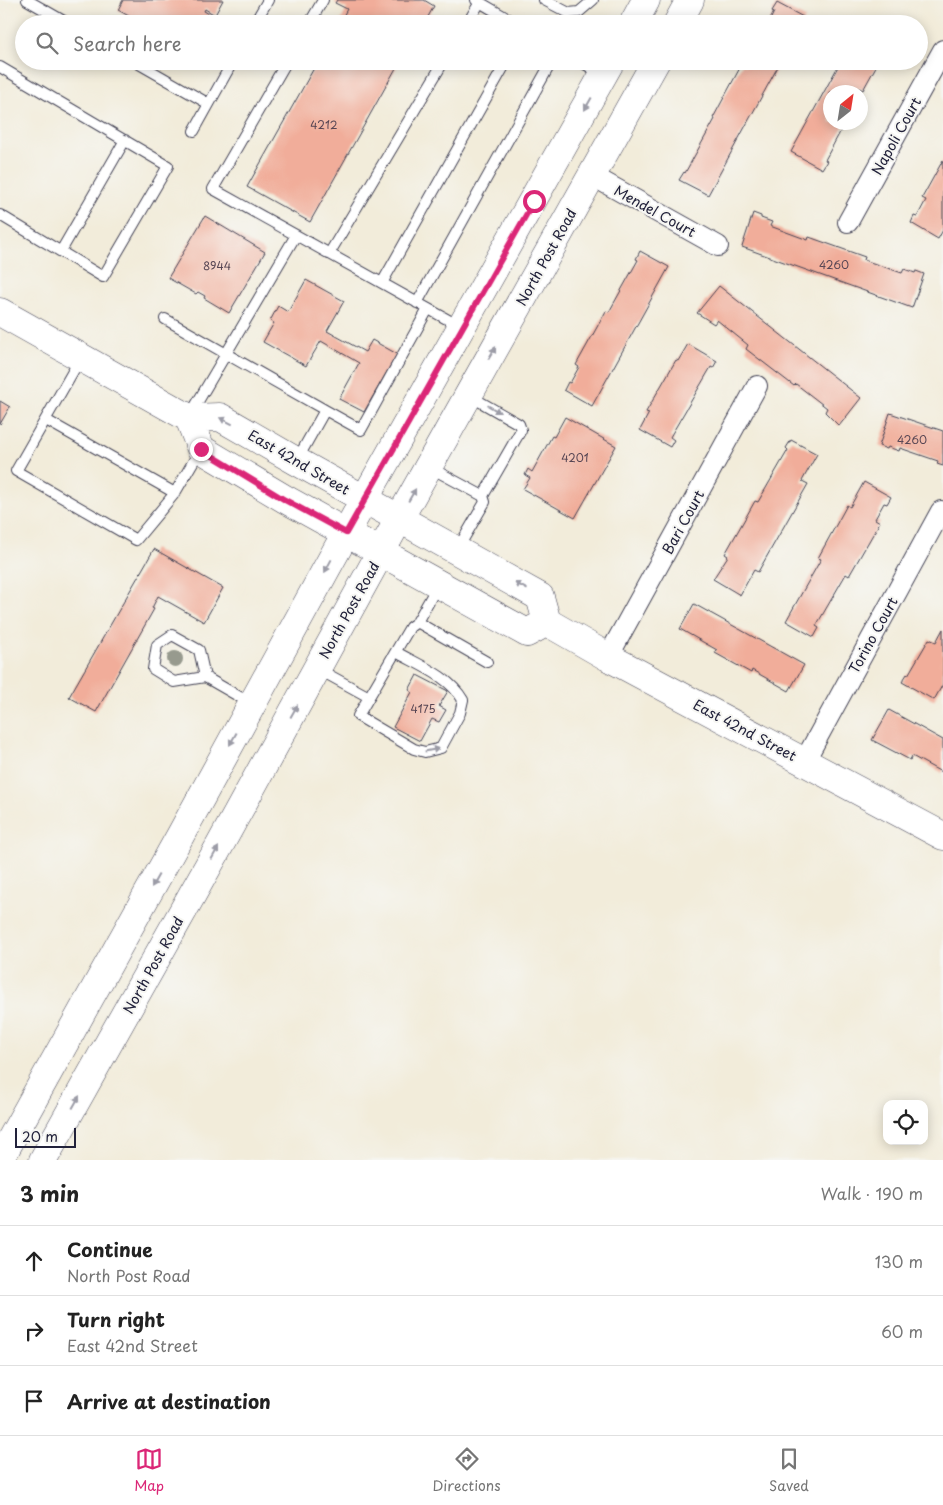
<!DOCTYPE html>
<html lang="en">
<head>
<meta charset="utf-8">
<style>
	:root { --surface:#fff; --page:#f6f6f6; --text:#222; --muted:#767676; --line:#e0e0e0; --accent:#db2777 }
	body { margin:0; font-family:"Playpen Sans",sans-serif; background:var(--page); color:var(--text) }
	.controls { position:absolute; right:15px; bottom:15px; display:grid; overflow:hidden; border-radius:10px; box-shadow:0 2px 12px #0003 }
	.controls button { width:45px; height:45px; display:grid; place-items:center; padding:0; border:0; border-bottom:1px solid var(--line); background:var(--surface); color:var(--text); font:25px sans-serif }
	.compass { position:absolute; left:823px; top:85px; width:45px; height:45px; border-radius:50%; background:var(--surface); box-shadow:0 2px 12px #0003; rotate:30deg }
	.scale { position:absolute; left:15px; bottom:12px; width:61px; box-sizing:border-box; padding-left:5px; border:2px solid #22223b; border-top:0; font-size:14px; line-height:18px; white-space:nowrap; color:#22223b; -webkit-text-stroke:4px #f6f6f2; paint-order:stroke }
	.stop { position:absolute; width:15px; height:15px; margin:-11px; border:4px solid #db2777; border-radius:50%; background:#fff }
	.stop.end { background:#db2777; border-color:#fff; box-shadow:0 1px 5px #0008 }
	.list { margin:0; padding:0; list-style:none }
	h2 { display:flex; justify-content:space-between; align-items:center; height:65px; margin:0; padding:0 20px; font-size:21px }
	h2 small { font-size:16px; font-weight:400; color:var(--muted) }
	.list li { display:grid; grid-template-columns:32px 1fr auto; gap:15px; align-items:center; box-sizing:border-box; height:70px; padding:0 20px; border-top:1px solid var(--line) }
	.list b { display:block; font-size:19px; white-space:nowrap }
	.list p { margin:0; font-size:16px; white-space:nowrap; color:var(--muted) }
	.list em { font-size:16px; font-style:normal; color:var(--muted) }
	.icon { flex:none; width:28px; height:28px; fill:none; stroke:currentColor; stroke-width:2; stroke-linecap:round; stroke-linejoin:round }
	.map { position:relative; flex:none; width:943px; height:1160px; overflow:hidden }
	.search { position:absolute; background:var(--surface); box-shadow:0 2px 12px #0003; left:15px; right:15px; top:15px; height:55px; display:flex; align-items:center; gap:12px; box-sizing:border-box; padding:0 18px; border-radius:28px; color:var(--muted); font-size:19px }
	.sheet { height:275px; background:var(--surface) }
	nav { display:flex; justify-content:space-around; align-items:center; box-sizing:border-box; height:70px; border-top:1px solid var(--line); background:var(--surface); font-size:14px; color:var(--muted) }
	nav a { display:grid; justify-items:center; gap:2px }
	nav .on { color:var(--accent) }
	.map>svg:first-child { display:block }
	.building { fill:#f1ad9a }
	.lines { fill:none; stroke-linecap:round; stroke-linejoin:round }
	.lane-casing { stroke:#414053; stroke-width:12 }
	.street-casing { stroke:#414053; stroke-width:22 }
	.secondary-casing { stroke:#414053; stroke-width:29 }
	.primary-casing { stroke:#414053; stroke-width:29 }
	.lane { stroke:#fff; stroke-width:10 }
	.street { stroke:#fff; stroke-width:20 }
	.secondary { stroke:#fff; stroke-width:28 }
	.primary { stroke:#fff; stroke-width:28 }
	.tree { fill:#979a8e }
	.oneway { fill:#9c9ca7 }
	.route { stroke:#db2777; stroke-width:6 }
	.labels { text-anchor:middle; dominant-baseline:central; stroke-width:4; stroke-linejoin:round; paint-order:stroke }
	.number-label { font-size:11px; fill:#564553 }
	.street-label { font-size:14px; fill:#22223b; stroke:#f6f6f2 }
</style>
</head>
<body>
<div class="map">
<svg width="943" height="1160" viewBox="0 0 943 1160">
	<rect width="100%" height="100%" fill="#f6f6f2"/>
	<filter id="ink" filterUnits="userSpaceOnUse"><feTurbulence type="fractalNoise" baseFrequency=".02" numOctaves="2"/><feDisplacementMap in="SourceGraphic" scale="10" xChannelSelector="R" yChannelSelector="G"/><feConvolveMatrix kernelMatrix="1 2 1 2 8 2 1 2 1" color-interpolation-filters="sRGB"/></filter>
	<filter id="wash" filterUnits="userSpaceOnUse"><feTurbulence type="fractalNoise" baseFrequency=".0096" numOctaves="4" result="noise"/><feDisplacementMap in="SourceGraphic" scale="20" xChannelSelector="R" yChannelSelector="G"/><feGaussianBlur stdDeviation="1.12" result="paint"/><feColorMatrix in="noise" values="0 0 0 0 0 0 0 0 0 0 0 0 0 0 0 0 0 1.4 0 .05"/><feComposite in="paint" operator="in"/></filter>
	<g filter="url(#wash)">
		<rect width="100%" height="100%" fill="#f2ecda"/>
		<g id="blocks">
			<path class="building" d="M123 0H223L215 15 205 9 204 11 211 15 209 19 215 22 214 24H143L118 10Z
				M337 0H424L434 6 424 24H339L347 9 335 3Z
				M777 3 805 18 802 24H768L774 12 772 11Z
				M318 61H400L310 222 247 187Z
				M747 61H781L708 195 679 180 684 172 685 173 715 119 713 118 742 64 745 66Z
				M841 61H879L863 90 859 88 857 92H830V122L845 123 825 160 827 161 822 169 791 152Z
				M943 160V230L938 239 911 223 914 216 917 217 926 200 922 198Z
				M753 213 761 216V218L772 222 770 226 808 240 809 237 865 257 864 260 902 273 904 269 915 273 916 271 924 274 912 308 742 247Z
				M205 216 265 252 229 313 204 298 205 296 198 292 196 294 168 278Z
				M640 251 669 267 592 406 564 390 568 382 570 383 579 367 576 365 606 311 609 312 638 260 636 259Z
				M306 280 344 301 327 331 365 352 372 340 397 354 364 412 339 399 359 363 321 341 306 366 263 342 274 323 270 321 278 306 288 312Z
				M719 286 861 398 839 426 825 412 827 408 796 384 794 386 746 349 748 345 717 320 714 324 697 313Z
				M688 344 717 361 713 368 711 367 670 437 674 440 670 447 640 430 649 413 646 412 676 360 678 361Z
				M0 401 10 407 0 424Z
				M890 413 943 431V466L937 464 938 461 900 448 899 451 888 447 887 449 879 446Z
				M565 417 616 446 575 518 523 489 530 478 525 475 528 469 532 472 552 436 554 437Z
				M791 440 817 454 802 481 808 484 758 572 754 570 740 595 713 579 728 556 725 554 755 501 758 502 788 450 786 448Z
				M864 482 891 497 887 504 884 503 875 519 880 522 849 576 846 574 816 626 819 628 814 637 786 621 821 559 818 558 847 505 850 507Z
				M154 549 223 588 204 622 158 596 152 608 154 609 96 712 69 697Z
				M694 604 804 665 789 691 752 670 751 673 715 653 717 650 680 629Z
				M943 629V684L934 700 902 682 907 674 908 675 929 639 936 642Z
				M417 675 448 691 439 706 446 710 439 722 432 719 420 741 393 727 412 692 409 690Z
				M889 710 943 740V773L912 756 910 760 872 740Z"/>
		</g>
	</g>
	<g filter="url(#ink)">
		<use href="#blocks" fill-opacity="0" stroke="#414053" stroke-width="1"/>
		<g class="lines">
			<defs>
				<path id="lane" d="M27 0 69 24
					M476 0 517 24
					M544 0 569 13 579 12 593 0
					M254 24 268 0
					M309 24 323 0
					M467 24 480 2
					M134 61 209 104
					M287 61 213 189 461 327
					M580 61 603 75
					M0 67 168 166 103 277 0 215
					M194 131 233 61
					M61 251 125 140
					M329 254 444 61
					M382 283 507 61
					M417 303 552 61
					M165 319 325 410
					M80 359 16 471 136 540 175 493 200 450
					M470 396 519 424 521 430 483 496
					M190 415 296 235
					M46 420 175 493
					M297 460 325 410 361 430 428 309
					M429 467 483 496 485 502 457 550
					M417 622 487 662
					M318 669 369 697 410 627 417 622 438 585
					M205 677 174 682 153 669 157 645 172 635 199 650 205 677 252 704
					M369 697 358 716 414 749 425 752 441 748 460 713 463 700C449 676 419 665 396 652"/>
				<path id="street" d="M591 175 718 246
					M848 222 943 50
					M608 657 757 386
					M804 762 941 511 943 512"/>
				<path id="secondary" d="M0 312 189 418 220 417 296 461 540 597 547 622 608 657 943 836
					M189 418 201 449 285 499 527 633 547 622"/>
				<path id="primary" d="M633 24 646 0
					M677 24 690 0
					M0 1159 180 836 364 500 611 61
					M43 1160 215 854 399 519 656 61"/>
			</defs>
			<use href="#lane" class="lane-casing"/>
			<use href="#street" class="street-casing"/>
			<use href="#secondary" class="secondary-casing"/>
			<use href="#primary" class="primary-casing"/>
			<use href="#lane" class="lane"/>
			<use href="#street" class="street"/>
			<use href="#secondary" class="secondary"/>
			<use href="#primary" class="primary"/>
		</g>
		<circle class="tree" cx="175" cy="659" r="8"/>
		<defs><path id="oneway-solid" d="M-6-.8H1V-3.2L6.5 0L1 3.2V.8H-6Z" transform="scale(1.25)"/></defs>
		<g class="oneway">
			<use href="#oneway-solid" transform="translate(588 104) rotate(119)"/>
			<use href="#oneway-solid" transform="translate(492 353) rotate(-60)"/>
			<use href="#oneway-solid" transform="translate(494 409) rotate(30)"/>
			<use href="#oneway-solid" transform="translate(226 421) rotate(-153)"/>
			<use href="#oneway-solid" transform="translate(412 495) rotate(-60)"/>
			<use href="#oneway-solid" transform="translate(328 566) rotate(118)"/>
			<use href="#oneway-solid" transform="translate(521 586) rotate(-151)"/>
			<use href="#oneway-solid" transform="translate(294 711) rotate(-61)"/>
			<use href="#oneway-solid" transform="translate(233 739) rotate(119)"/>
			<use href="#oneway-solid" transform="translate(432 750) rotate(-11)"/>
			<use href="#oneway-solid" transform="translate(215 853) rotate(-61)"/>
			<use href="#oneway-solid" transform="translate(155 881) rotate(119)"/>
			<use href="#oneway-solid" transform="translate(76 1102) rotate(-61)"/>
		</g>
	</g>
	<g class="lines" filter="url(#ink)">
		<path class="route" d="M201 449 285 500 346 533 534 201"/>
	</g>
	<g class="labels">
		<g class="number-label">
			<text x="324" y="124">4212</text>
			<text x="834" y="264">4260</text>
			<text x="217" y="265">8944</text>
			<text x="912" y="439">4260</text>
			<text x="575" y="457">4201</text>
			<text x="423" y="708">4175</text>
		</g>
		<g class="street-label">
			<text transform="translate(896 136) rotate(-61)">Napoli Court</text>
			<text transform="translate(655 211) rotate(29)">Mendel Court</text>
			<text transform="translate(546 257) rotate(-61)">North Post Road</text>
			<text transform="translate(299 462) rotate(30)">East 42nd Street</text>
			<text transform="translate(683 522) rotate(-61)">Bari Court</text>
			<text transform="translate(349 610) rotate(-61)">North Post Road</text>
			<text transform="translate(873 635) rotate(-61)">Torino Court</text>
			<text transform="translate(745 730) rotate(28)">East 42nd Street</text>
			<text transform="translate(153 965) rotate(-61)">North Post Road</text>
		</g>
	</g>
</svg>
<div class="controls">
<button><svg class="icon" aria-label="locate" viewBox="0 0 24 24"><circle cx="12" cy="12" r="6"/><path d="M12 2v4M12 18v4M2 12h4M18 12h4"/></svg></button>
</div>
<svg class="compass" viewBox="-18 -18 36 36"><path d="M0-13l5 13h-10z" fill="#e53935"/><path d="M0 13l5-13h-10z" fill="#767676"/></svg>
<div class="scale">20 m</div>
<div class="stop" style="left:534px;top:201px"></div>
<div class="stop end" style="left:201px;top:449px"></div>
<div class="search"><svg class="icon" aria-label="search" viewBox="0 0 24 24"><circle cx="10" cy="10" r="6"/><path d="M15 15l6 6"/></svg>Search here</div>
</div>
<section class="sheet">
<h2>3 min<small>Walk · 190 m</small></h2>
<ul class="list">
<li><svg class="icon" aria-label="ahead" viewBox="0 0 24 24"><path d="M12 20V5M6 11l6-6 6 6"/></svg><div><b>Continue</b><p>North Post Road</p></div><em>130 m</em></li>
<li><svg class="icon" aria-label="right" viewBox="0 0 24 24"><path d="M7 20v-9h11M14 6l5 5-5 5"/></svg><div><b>Turn right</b><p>East 42nd Street</p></div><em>60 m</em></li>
<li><svg class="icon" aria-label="arrive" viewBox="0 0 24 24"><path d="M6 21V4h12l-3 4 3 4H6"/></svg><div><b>Arrive at destination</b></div></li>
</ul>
</section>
<nav>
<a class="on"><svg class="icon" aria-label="map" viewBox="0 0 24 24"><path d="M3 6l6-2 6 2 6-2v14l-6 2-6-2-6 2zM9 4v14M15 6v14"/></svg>Map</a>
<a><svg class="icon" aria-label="directions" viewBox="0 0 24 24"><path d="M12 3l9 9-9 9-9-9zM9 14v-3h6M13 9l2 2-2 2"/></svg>Directions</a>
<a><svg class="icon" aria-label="saved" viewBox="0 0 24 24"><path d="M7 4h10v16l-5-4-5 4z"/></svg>Saved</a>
</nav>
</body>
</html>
